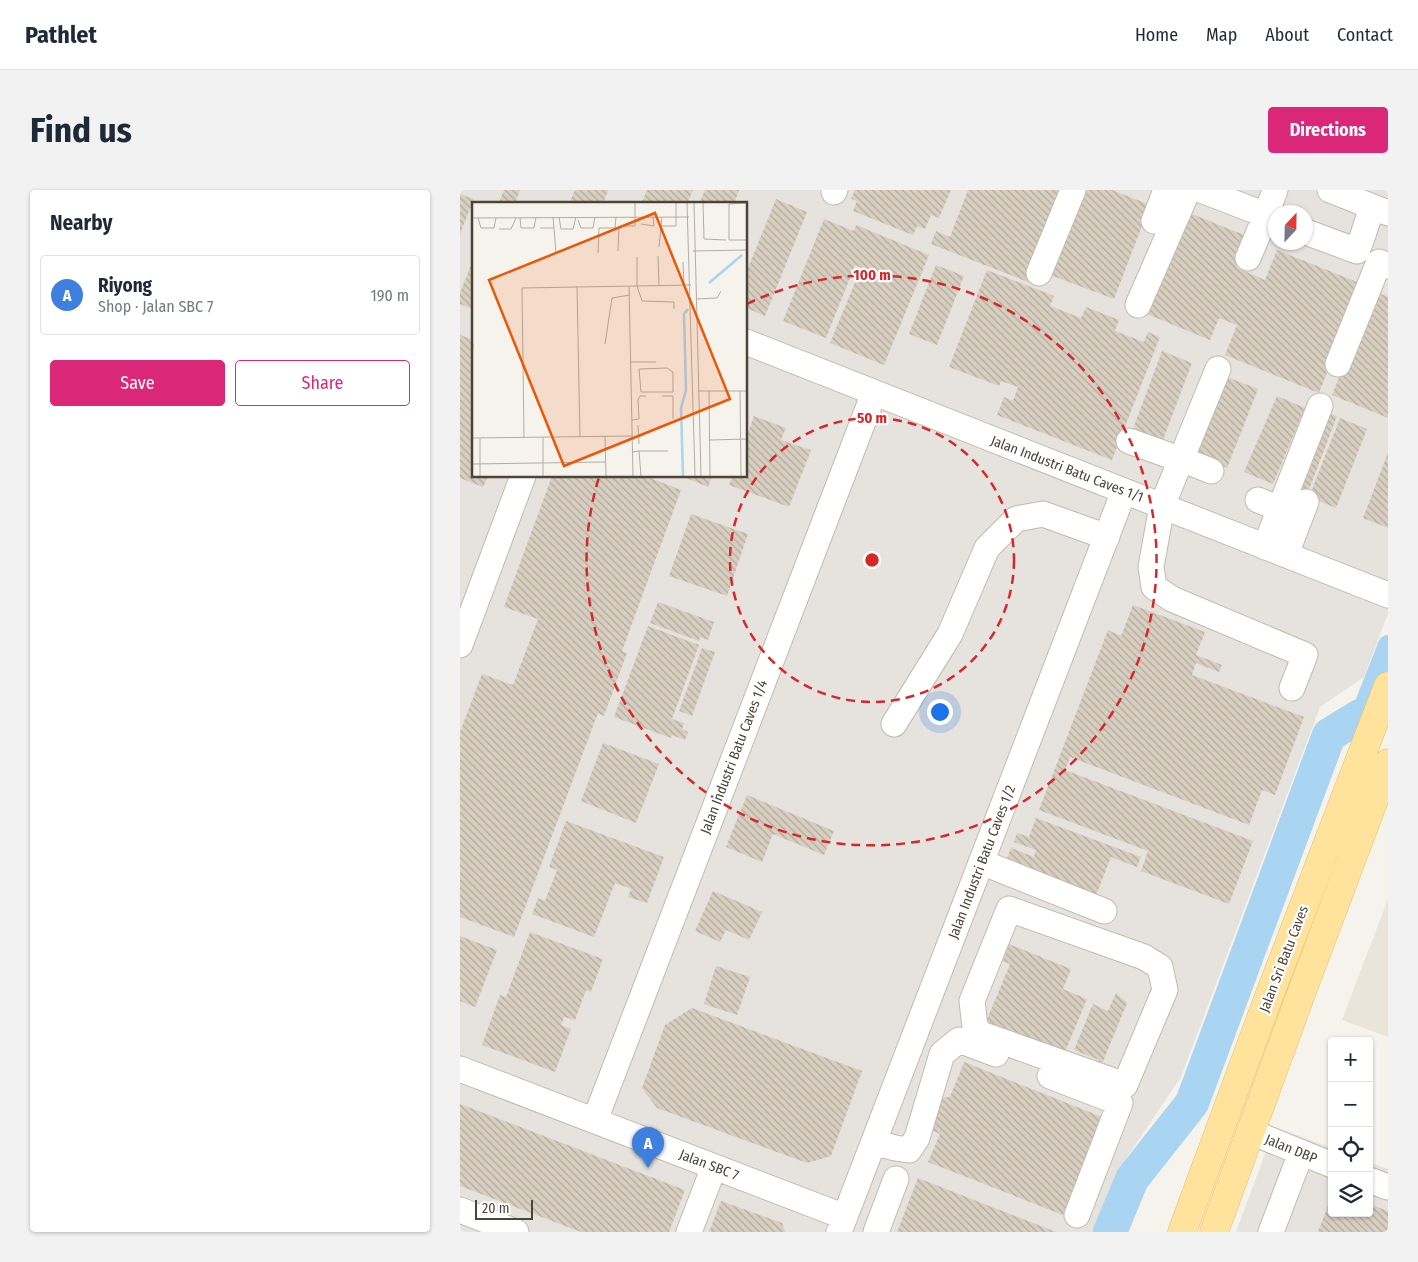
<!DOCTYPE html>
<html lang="en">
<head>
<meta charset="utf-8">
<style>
	:root { --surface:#fff; --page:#f2f2f3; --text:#1f2937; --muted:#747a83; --line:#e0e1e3; --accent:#db2777 }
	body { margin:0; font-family:"Fira Sans Condensed",sans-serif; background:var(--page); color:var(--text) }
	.controls { position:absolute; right:15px; bottom:15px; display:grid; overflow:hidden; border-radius:5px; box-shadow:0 1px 4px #0004 }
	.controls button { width:45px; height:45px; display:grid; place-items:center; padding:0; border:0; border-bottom:1px solid var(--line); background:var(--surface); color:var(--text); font:25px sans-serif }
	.compass { position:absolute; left:808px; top:15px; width:45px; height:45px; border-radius:50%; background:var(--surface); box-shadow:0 1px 4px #0004; rotate:22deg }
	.scale { position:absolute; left:15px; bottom:12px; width:58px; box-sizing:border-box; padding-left:5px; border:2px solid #4b4439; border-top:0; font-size:14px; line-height:18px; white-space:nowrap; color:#4b4439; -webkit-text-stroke:4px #fff; paint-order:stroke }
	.you { position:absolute; left:479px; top:521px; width:18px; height:18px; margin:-12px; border:4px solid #fff; border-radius:50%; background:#1a73e8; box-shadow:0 0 0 8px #1a73e833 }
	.badge { display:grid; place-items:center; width:32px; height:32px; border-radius:50%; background:var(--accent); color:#fff; font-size:16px; font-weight:700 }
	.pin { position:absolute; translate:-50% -41px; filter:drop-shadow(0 1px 2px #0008) }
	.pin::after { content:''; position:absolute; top:26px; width:18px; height:15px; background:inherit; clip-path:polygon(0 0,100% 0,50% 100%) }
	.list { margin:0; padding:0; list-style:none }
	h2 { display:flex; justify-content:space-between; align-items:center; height:65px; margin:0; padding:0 20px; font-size:21px }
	h2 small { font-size:16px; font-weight:400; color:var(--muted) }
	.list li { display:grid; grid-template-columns:32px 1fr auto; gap:15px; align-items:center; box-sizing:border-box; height:80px; margin:0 10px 10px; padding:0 10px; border:1px solid var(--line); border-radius:5px }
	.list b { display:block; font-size:19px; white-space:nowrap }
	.list p { margin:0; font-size:16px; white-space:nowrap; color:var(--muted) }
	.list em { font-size:16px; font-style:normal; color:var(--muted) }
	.actions { display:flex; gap:10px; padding:15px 20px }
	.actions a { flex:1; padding:11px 0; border:1px solid var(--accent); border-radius:5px; text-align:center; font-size:18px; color:var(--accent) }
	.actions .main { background:var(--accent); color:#fff }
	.icon { flex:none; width:28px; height:28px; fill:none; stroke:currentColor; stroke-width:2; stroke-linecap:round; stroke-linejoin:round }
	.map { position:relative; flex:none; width:928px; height:1042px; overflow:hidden; border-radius:5px }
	header { display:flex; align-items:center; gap:30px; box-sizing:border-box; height:70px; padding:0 25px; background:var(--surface); border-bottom:1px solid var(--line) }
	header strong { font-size:24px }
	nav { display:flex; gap:28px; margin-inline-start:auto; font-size:18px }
	.intro { display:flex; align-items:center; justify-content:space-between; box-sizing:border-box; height:120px; padding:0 30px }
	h1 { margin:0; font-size:35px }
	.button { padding:12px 22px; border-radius:5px; background:var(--accent); color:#fff; font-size:18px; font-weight:700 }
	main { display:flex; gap:30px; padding:0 30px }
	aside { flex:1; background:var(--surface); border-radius:5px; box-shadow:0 1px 4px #0004 }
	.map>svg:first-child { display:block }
	.residential { fill:#eae5da }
	.industrial { fill:#e6e2dd; fill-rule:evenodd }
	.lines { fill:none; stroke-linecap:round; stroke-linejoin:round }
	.canal { stroke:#a9d4f2; stroke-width:20 }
	.river { stroke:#a9d4f2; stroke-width:34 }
	.building { fill:url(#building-back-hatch) }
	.minor-casing { stroke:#c2bbae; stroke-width:27 }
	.major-casing { stroke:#e6c16a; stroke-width:29 }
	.minor { stroke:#fff; stroke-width:25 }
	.major { stroke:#ffe39c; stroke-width:28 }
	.ring { fill:none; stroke:#d62828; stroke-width:2.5; stroke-dasharray:9 6 }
	.labels { text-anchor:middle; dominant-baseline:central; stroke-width:4.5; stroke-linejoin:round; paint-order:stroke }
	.street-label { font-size:14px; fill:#4b4439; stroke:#fff }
	.inset-river { fill:none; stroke:#a9d4f2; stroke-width:2.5 }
	.inset-road { fill:none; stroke:#b2ada4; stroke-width:1 }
	.view { fill:#e8590c; fill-opacity:0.15; stroke:#e8590c; stroke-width:2.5 }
	.inset-edge { fill:none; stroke:#4b4439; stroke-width:2.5 }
	.centre { fill:#d62828; stroke:#fff; stroke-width:2.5 }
	.ring-label { font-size:15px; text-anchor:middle; font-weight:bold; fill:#d62828; stroke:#fff; stroke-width:4.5; stroke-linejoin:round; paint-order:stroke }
</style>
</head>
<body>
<header>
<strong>Pathlet</strong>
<nav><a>Home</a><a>Map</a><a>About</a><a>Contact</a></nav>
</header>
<div class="intro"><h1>Find us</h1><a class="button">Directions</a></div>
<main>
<aside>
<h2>Nearby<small></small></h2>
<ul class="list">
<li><span class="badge" style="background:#3f7fe0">A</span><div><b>Riyong</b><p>Shop · Jalan SBC 7</p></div><em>190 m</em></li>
</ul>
<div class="actions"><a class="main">Save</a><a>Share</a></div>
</aside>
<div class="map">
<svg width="928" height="1042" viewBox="0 0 928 1042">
	<defs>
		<pattern id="building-back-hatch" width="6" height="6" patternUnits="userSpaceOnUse" patternTransform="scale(1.25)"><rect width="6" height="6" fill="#d8cfc1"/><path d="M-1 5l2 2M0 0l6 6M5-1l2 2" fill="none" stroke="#b1aa9e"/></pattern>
	</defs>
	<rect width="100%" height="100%" fill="#f6f3ec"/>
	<path class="residential" d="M928 709V847L882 830Z"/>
	<path class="industrial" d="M0 0H928V424L904 487 860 517 721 887 655 985 634 1042H0ZM14 14H286V286H14ZM816 22H846V52H816Z
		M815 937 872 958V1023H909V972L928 979V1042H776Z"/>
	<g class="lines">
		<path class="canal" d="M900 526 928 455"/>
		<path class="river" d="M650 1042 672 989 732 913 869 545 900 526"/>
	</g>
	<path class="building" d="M44 0H60L55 14H42L39 12Z
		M115 0H148L143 14H109Z
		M187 0H233L227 14H181Z
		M245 0H279L274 14H239Z
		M395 0H491L479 28 471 25 465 39 457 36 453 45 393 21 397 11 391 9Z
		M508 0H603L568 92 471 54 476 41 490 47Z
		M623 0H652L690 15 654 109 590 85Z
		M0 4 14 9 0 44Z
		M316 9 347 22 305 126 286 118V83Z
		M722 20 789 47 777 78 805 90 817 60 902 94 859 203 765 165 777 135 759 128 750 150 682 122Z
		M364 29 394 41 396 35 469 65 424 175 370 153 401 78 395 75 366 148 323 131Z
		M14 67V120L0 114V103Z
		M476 75 504 86 477 155 449 144Z
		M527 80 594 106 590 116 621 128 626 117 659 130 655 141 684 152 688 142 700 147 652 270 537 225 544 207 553 211 558 197 541 191 539 196 489 177Z
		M914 101 928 107V228L872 205Z
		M0 145 14 150V286H28L23 297 0 288Z
		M702 161 732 173 703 250 673 239Z
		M767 187 798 199 767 278 736 266Z
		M817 206 845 218 813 294 784 282Z
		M866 222 877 226 847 305 837 301Z
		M294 226 326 238 321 250 351 260 329 317 269 295 272 286H286V248Z
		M880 228 907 239 876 318 849 307Z
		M928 263V338L903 328Z
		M92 286H185L221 300 162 461 167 463 144 526 138 523 54 747 0 727V542L22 484 53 495 78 429 44 417Z
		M221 286H252L248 297Z
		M231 324 288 344 267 406 209 386Z
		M198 412 254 432 248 450 240 447 239 451 190 433Z
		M673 415 745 442 736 465 762 475 759 482 736 473 732 485 844 527 815 605 802 600 789 635 610 567 605 580 793 651 769 714 681 681 688 661 579 620 648 440 661 446Z
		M188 436 239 455 212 529 224 533 222 539 228 542 225 550 212 545 211 548 154 527Z
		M242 458 255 462 232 526 219 521Z
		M143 553 199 574 176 633 121 611Z
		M287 605 374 641 364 665 313 644 302 672 266 657Z
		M576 628 681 667 677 677 651 667 635 708 545 674 551 658 574 667 576 660 554 652 557 643 569 647Z
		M106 631 204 667 187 713 168 707 171 699 155 693 134 747 72 724 78 708 85 711 97 680 89 677Z
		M253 701 302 722 289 750 266 740 260 752 235 741Z
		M70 742 143 769 131 802 126 800 115 830 104 827 101 835 111 839 95 882 22 855 40 805 46 807Z
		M0 746 37 760 15 817 0 811Z
		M549 754 611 779 603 799 627 809 602 869 524 837 550 774 543 771Z
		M256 776 290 787 277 825 244 814Z
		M656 803 667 813 642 874 635 879 639 870 614 860 633 814 648 821Z
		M232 818 402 881 371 966 347 973 197 918 182 898 205 835Z
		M504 872 642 927 603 1025 468 972 480 944 469 939 479 908 490 907Z
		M0 914 225 1000 209 1042H121L0 996Z
		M458 988 596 1042H437Z
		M872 1006V1023H909V1014L928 1021V1042H858Z
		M261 1011 322 1033 325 1042H249Z"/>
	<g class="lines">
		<defs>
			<path id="minor" d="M741 0 806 25 815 0
				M870 0 928 23
				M374 2 375 0
				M694 31 706 0
				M846 42 897 61 903 45 912 17
				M788 68 806 25
				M579 83 613 0
				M678 115 728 0
				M286 152 928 405
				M878 174 919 72 928 76
				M758 179 702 316 691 377 694 397 712 409 845 465 832 498
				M669 251 708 265
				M721 269 751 281
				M798 310 820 319
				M805 357 860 216
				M826 364 846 312
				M0 455 63 286
				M434 534 490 444 527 358 556 329 583 324 647 347
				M521 672 644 721
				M549 719 684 767 700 777 705 800 665 895 521 844 515 837 512 811Z
				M0 879 385 1027
				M590 886 660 913 617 1025
				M135 930 414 203
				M791 942 872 975
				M414 952 435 958 449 960 457 948 482 864 499 850 536 864
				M909 990 928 997
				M0 1020 56 1042
				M229 1042 254 977
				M379 1042 664 301
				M416 1042 436 989
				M811 1042 841 963"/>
			<path id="major" d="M722 1042 808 809 928 496
				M754 1042 845 793 928 573"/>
		</defs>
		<use href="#minor" class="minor-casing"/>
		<use href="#major" class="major-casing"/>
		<use href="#minor" class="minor"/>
		<use href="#major" class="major"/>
	</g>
	<g class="ring">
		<circle cx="412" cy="370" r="142"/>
		<path d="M287 114A285 285 0 1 1 139 287"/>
	</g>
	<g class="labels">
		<g class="street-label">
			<text transform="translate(607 279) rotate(21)">Jalan Industri Batu Caves 1/1</text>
			<text transform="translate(274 567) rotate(-69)">Jalan Industri Batu Caves 1/4</text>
			<text transform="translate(522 672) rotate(-69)">Jalan Industri Batu Caves 1/2</text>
			<text transform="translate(824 769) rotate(-69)">Jalan Sri Batu Caves</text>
			<text transform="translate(831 959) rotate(22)">Jalan DBP</text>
			<text transform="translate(249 975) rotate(21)">Jalan SBC 7</text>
		</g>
	</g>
	<g transform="translate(12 12)">
		<rect width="275" height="275" fill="#f6f3ec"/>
		<path class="inset-river" d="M237 81 270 53M211 274 209 206 214 188 212 112 216 107"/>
		<path class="inset-road" d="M215 1 223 274M222 1 229 274M231 1 232 37 254 38M275 1 257 2V38H275M87 15 89 27H101L104 15M0 16 217 15M6 16 9 26H22L24 16M48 16 49 26H62L64 15M106 18 109 26H121L123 15M169 22 182 24 181 15M190 24H204V1M68 26H82L81 15M82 26 84 51M27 27H39L44 16M187 45 190 15M146 49 147 24H163V1M221 49 275 48M126 51 127 26H143L144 15M186 54 187 83M165 55V84L170 99 202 100V107M211 60 212 83M105 84 108 235M157 84 161 274M224 97 245 96 249 89M133 142 140 96 158 93M159 160H184M0 162 1 142M195 166 201 170V190H169L167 167ZM226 189H275M237 189 238 274M268 189 269 274M190 194H201V217M160 218 167 217 166 198 168 194H174M166 223 167 242M133 234 134 274M71 235V274M0 236 160 234M8 236V274M52 236 50 86 219 83M238 238 275 237M167 249H196M160 250 167 249 169 274M0 262 133 260"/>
		<path class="view" d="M183 11 258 197 92 264 17 78Z"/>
		<rect width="275" height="275" class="inset-edge"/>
	</g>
	<circle cx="412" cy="370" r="8" class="centre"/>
	<g class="ring-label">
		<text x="412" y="90">100 m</text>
		<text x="412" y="233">50 m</text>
	</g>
</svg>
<div class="controls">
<button>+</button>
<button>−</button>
<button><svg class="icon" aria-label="locate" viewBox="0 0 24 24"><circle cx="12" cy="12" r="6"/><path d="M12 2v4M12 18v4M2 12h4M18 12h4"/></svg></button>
<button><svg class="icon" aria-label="layers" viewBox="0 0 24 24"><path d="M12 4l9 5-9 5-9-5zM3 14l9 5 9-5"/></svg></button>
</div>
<svg class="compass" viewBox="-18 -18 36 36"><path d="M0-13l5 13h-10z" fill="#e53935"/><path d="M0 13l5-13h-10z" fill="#747a83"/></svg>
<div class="scale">20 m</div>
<div class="you"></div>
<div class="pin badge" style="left:188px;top:978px;background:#3f7fe0">A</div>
</div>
</main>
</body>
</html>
